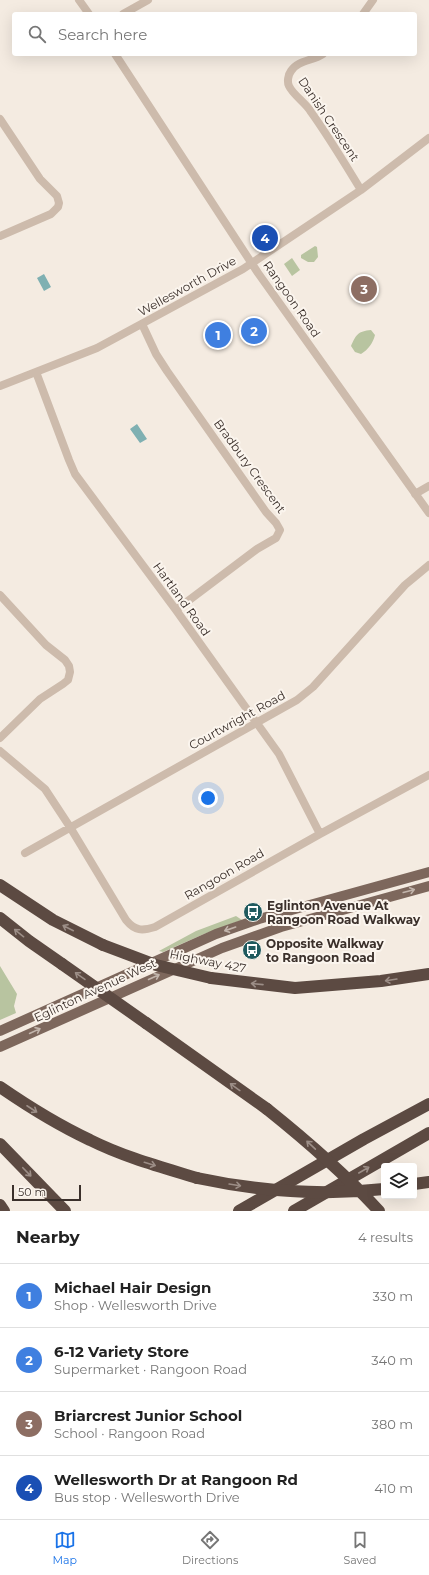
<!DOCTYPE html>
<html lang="en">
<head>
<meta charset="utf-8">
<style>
	:root { --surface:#fff; --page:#f2f2f2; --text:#222; --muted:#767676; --line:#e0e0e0; --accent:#1a73e8 }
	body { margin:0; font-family:Montserrat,sans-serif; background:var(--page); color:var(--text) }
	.controls { position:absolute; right:12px; bottom:12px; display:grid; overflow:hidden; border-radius:4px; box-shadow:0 4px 16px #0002 }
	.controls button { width:36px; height:36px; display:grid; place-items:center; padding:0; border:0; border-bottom:1px solid var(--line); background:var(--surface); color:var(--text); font:20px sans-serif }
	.scale { position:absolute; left:12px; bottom:10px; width:69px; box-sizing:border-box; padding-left:4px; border:2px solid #3b302b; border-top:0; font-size:11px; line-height:14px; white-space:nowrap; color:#3b302b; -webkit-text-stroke:3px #fbf5ee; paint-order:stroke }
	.you { position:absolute; left:208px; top:798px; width:14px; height:14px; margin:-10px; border:3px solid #fff; border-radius:50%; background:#1a73e8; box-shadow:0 0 0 6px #1a73e833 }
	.badge { display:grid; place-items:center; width:26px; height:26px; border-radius:50%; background:var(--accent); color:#fff; font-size:13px; font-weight:700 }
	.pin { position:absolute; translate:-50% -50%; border:2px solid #fff; box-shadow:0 1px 4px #0006 }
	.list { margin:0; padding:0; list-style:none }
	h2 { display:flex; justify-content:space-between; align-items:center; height:52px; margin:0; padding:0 16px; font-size:17px }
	h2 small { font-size:13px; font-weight:400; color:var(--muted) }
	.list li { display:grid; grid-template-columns:26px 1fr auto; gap:12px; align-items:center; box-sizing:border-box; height:64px; padding:0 16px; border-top:1px solid var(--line) }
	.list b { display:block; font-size:15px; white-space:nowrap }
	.list p { margin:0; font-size:13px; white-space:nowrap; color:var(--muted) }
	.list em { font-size:13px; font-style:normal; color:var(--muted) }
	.icon { flex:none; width:22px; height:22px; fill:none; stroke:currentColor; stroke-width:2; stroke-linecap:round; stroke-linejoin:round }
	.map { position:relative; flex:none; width:429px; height:1211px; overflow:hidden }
	.search { position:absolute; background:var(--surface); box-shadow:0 4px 16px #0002; left:12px; right:12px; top:12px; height:44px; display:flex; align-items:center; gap:10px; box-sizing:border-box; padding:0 14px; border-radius:4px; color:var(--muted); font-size:15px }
	.sheet { height:308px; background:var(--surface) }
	nav { display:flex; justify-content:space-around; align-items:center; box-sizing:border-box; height:56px; border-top:1px solid var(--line); background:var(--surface); font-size:11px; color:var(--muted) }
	nav a { display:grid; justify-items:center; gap:2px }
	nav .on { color:var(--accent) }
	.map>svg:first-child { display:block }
	.green { fill:#b8c4a0 }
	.water { fill:#7fb0b2 }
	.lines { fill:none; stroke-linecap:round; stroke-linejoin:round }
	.minor { stroke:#cdbbac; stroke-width:8 }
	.primary { stroke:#7d675c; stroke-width:10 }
	.motorway { stroke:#5c4a42; stroke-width:12 }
	.motorway-bridge { stroke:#5c4a42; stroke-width:12 }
	.oneway { stroke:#c2b5ac }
	.oneway2 { stroke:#9c8e87 }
	.labels { text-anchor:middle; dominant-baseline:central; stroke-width:4; stroke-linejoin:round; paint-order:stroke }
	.street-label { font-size:12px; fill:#3b302b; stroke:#fbf5ee }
	.poi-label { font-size:12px; font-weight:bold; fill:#3b302b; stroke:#fbf5ee; text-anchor:start }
</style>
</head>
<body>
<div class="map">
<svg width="429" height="1211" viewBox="0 0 429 1211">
	<rect width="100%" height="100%" fill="#f4ebe1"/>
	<path class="green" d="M315 246 317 247 318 257 314 262H308L301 258V255Z
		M292 258 300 270 292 276 284 264Z
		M371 330 375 335C373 343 368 350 361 354L355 352 351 346C356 335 358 331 371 330Z
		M236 916 242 920 204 934 163 952 159 951 196 931Z
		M0 966 17 994 14 1006 16 1013 0 1020Z"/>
	<path class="water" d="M44 274 51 287 44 291 37 278Z
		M137 424 147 439 140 443 130 429Z"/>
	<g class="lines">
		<path class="minor" d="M79 0 89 14
			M123 14 148 0
			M363 14 373 0
			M115 54 258 273 429 513
			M323 54C313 61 298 60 291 71 288 75 287 82 289 86 293 95 306 103 311 112 329 137 345 164 361 190
			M0 119 40 179 57 196 59 203 58 207 51 214 0 236
			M142 324 156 354 167 371 266 512 276 523 280 530 276 538 257 549 176 610
			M36 372 69 460 75 474 176 610 279 754 320 834
			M0 386 97 348 243 269 361 190 429 138
			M415 494 429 486
			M0 595 46 645 65 660 69 666 70 672 68 680 63 684 40 699 0 738
			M0 751 45 789 70 827 126 920C135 931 142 931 155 927L320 834 429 775
			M25 853 297 700 313 687 405 585 429 565"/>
		<path class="primary" d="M0 1031 216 934 259 919 429 872
			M0 1047 222 948 281 927 429 886"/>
		<path class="motorway" d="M0 885 53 920 103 945
			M0 918 29 941 62 964
			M211 978 295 988 381 981 429 974
			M146 1023 267 1109
			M0 1087C29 1107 58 1125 90 1140 124 1157 161 1167 197 1178
			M0 1144 65 1211
			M414 1184 429 1182
			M0 1205 4 1211
			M239 1211 364 1139 429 1104
			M294 1211 429 1133"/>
		<path class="motorway-bridge" d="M103 945 156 965 211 978
			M62 964 146 1023
			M267 1109C307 1141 345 1174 379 1211
			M197 1178C258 1191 321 1196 384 1189"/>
	</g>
	<defs><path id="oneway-shaft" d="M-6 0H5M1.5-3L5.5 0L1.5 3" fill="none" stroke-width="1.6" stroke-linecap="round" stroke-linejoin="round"/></defs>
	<g class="oneway">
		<use href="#oneway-shaft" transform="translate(409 891) rotate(-15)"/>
		<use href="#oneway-shaft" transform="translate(230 929) rotate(161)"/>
		<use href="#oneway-shaft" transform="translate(154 977) rotate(-24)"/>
		<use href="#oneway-shaft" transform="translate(35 1031) rotate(-25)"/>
	</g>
	<g class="oneway2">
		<use href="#oneway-shaft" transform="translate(68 928) rotate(-153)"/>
		<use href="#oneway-shaft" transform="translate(19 933) rotate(-141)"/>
		<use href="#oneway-shaft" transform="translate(80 976) rotate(-145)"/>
		<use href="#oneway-shaft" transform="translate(391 980) rotate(171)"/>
		<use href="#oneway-shaft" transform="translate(257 984) rotate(-174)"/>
		<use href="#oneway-shaft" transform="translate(235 1087) rotate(-144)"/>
		<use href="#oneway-shaft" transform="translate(32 1109) rotate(33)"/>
		<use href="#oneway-shaft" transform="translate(311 1145) rotate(-137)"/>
		<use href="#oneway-shaft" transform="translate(150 1164) rotate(17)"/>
		<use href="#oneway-shaft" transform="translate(364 1170) rotate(-30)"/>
		<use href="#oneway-shaft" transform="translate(27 1172) rotate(46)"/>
		<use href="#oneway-shaft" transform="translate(235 1185) rotate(9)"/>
	</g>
	<defs>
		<symbol id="bus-disc" viewBox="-11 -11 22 22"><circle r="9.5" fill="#1f5a5e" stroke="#fbf5ee"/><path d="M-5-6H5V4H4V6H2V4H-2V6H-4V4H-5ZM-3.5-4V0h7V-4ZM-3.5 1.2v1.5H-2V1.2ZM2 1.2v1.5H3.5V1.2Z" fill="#fff"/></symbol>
	</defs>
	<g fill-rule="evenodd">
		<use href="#bus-disc" x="242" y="901" width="22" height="22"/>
		<use href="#bus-disc" x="241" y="939" width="22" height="22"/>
	</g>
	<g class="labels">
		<g class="street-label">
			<text transform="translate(329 119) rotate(56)">Danish Crescent</text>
			<text transform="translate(187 286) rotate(-29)">Wellesworth Drive</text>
			<text transform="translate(292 299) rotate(55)">Rangoon Road</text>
			<text transform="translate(250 466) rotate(54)">Bradbury Crescent</text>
			<text transform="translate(182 599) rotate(54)">Hartland Road</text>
			<text transform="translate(237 720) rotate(-29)">Courtwright Road</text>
			<text transform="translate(224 874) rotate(-30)">Rangoon Road</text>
			<text transform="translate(208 961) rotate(11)">Highway 427</text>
			<text transform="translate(95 990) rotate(-25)">Eglinton Avenue West</text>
		</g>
		<g class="poi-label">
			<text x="267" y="905">Eglinton Avenue At<tspan x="267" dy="14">Rangoon Road Walkway</tspan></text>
			<text x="266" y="943">Opposite Walkway<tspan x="266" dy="14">to Rangoon Road</tspan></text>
		</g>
	</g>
</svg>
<div class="controls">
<button><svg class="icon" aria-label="layers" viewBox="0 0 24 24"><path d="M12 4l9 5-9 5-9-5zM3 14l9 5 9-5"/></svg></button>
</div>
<div class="scale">50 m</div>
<div class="you"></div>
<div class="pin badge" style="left:218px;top:335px;background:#3f7fe0">1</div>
<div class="pin badge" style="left:254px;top:331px;background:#3f7fe0">2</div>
<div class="pin badge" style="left:364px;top:289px;background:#8d6e63">3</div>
<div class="pin badge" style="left:265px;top:238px;background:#1a4fb4">4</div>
<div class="search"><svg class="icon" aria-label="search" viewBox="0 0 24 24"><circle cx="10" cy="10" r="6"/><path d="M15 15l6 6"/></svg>Search here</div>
</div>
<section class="sheet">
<h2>Nearby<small>4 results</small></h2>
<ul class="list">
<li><span class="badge" style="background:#3f7fe0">1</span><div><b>Michael Hair Design</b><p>Shop · Wellesworth Drive</p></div><em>330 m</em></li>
<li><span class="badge" style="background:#3f7fe0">2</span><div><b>6-12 Variety Store</b><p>Supermarket · Rangoon Road</p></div><em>340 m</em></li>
<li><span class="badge" style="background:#8d6e63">3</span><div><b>Briarcrest Junior School</b><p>School · Rangoon Road</p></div><em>380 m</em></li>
<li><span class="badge" style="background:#1a4fb4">4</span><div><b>Wellesworth Dr at Rangoon Rd</b><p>Bus stop · Wellesworth Drive</p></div><em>410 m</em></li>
</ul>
</section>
<nav>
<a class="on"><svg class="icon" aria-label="map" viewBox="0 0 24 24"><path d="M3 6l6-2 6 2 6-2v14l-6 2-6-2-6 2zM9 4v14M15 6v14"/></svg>Map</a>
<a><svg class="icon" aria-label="directions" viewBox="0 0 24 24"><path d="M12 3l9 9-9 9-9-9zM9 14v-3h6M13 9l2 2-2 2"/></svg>Directions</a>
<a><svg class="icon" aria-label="saved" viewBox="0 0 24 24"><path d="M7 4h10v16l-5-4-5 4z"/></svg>Saved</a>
</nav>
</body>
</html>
